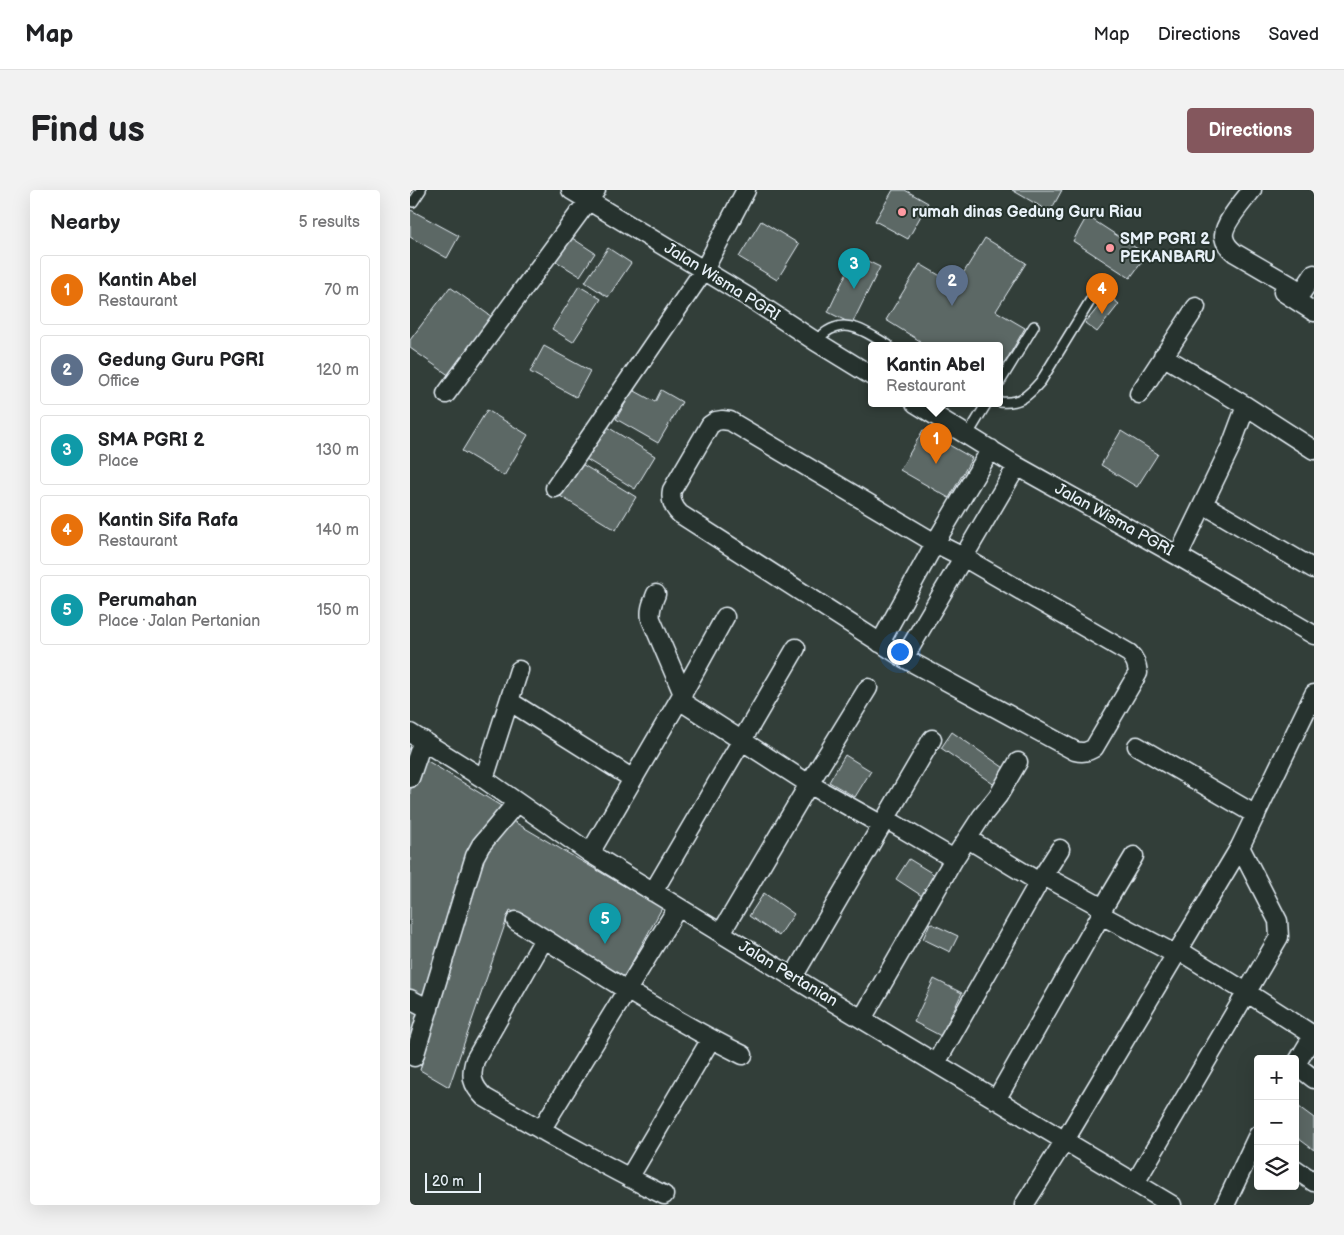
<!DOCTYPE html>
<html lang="en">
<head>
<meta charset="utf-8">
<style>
	:root { --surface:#fff; --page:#f2f2f2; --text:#202124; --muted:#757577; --line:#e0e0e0; --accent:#84575d }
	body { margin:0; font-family:"Balsamiq Sans",sans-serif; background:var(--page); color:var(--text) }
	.controls { position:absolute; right:15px; bottom:15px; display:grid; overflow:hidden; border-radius:5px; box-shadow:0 5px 20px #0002 }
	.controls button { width:45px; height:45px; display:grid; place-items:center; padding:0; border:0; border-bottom:1px solid var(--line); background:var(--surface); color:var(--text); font:25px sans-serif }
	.scale { position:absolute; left:15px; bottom:12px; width:56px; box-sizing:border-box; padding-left:5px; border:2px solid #e8f1f8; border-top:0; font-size:14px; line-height:18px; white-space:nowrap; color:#e8f1f8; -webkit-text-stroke:4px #26332d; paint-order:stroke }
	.you { position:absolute; left:489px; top:461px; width:18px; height:18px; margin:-12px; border:4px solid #fff; border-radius:50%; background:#1a73e8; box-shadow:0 0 0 8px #1a73e833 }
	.badge { display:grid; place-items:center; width:32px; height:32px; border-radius:50%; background:var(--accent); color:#fff; font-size:16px; font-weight:700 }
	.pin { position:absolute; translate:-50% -41px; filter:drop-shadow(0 1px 2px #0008) }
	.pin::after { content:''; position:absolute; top:26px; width:18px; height:15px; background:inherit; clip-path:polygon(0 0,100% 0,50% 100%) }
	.popup { position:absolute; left:458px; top:152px; width:135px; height:65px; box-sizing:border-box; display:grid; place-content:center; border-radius:5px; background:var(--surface); filter:drop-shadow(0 1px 4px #0005); font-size:16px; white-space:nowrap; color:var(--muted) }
	.popup b { font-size:19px; color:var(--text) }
	.popup::after { content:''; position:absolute; left:50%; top:100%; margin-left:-10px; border:10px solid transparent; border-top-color:var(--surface) }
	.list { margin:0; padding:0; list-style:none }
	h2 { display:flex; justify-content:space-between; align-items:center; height:65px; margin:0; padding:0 20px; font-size:21px }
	h2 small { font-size:16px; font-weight:400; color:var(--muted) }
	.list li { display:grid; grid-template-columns:32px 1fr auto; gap:15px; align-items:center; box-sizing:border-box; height:70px; margin:0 10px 10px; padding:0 10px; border:1px solid var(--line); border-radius:5px }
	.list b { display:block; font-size:19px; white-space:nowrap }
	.list p { margin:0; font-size:16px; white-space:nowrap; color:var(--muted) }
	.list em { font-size:16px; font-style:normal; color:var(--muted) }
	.icon { flex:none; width:28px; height:28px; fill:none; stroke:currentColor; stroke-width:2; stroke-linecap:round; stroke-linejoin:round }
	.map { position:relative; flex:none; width:904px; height:1015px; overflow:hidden; border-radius:5px }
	header { display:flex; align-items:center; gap:30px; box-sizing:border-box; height:70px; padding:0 25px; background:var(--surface); border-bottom:1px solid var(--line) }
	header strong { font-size:24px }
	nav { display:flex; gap:28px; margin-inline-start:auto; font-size:18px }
	.intro { display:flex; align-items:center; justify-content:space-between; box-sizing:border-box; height:120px; padding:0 30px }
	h1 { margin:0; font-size:35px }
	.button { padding:12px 22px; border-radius:5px; background:var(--accent); color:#fff; font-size:18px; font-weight:700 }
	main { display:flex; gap:30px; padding:0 30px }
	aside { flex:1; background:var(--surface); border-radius:5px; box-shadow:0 5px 20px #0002 }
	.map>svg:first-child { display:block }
	.building { fill:#5c6865; stroke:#e8f1f8 }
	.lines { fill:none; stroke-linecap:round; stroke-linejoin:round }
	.lane-casing { stroke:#e8f1f8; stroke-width:12 }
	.street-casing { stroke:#e8f1f8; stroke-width:21 }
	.lane { stroke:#26332d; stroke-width:9 }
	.street { stroke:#26332d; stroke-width:18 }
	.poi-dot { fill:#ff9aa2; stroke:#26332d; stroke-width:2 }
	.labels { text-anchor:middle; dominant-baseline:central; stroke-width:4; stroke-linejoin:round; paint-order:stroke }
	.poi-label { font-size:16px; font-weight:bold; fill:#e8f1f8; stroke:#26332d; text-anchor:start }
	.street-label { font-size:16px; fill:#e8f1f8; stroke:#26332d }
</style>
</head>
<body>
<header>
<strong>Map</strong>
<nav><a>Map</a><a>Directions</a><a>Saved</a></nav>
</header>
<div class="intro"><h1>Find us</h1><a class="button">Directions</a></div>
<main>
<aside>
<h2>Nearby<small>5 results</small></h2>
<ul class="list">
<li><span class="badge" style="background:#e8710a">1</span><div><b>Kantin Abel</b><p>Restaurant</p></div><em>70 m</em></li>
<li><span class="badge" style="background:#5c6f8a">2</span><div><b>Gedung Guru PGRI</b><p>Office</p></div><em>120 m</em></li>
<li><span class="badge" style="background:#0f9aa8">3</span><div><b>SMA PGRI 2</b><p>Place</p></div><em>130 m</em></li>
<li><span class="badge" style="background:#e8710a">4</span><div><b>Kantin Sifa Rafa</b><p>Restaurant</p></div><em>140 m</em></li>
<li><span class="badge" style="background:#0f9aa8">5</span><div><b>Perumahan</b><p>Place · Jalan Pertanian</p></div><em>150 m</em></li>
</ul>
</aside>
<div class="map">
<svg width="904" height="1015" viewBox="0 0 904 1015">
	<rect width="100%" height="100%" fill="#323e39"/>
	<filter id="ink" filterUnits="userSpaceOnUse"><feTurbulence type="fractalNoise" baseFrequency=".02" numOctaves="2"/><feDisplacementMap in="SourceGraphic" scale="10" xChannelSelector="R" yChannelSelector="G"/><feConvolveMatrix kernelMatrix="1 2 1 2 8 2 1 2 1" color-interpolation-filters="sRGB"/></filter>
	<g filter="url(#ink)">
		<path class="building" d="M483 0H495L518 13 498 49 465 31Z
			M602 0H652L640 22Z
			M1 20 49 46 37 68 0 47V22Z
			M677 26 737 65 720 88 663 51Z
			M351 31 389 54 367 90 329 67Z
			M159 46 185 63 170 86 144 70Z
			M575 48 616 73 586 121 615 138 590 181V155H508L510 151 476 130 510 74 546 95Z
			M198 58 221 73 198 107 175 92Z
			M445 65 470 77 442 134 418 122Z
			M169 96 191 109 163 152 142 139Z
			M40 97 82 127 40 186 0 158V150Z
			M698 105 709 114 687 142 675 133Z
			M134 156 180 181 166 207 120 182Z
			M223 200 245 212 251 200 272 212 248 253 206 229Z
			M77 220 118 245 94 286 52 261Z
			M196 236 245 266 225 299 176 269Z
			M513 240 562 268 539 308 490 280Z
			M711 241 748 264 727 297 691 275Z
			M170 273 226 307 206 340 150 306Z
			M542 542 600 582 589 598 531 558Z
			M435 565 461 581 445 607 419 592Z
			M11 567 91 616 60 658 16 810 0 802V601Z
			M101 630 252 718 214 787 100 720 39 897 10 880 74 665Z
			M499 669 525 685 512 706 486 689Z
			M354 703 384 724 369 746 339 726Z
			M520 733 548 746 540 762 513 749Z
			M524 789 552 803 531 846 504 832Z
			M0 819 8 824 0 847Z
			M885 914 904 928V960L885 946Z"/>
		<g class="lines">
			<defs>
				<path id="lane" d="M3 12 11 0
					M405 151C411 146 417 140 424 138 442 130 463 147 478 155
					M590 192 624 136
					M590 212C610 214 618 206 631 191L688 98
					M557 246 577 213"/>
				<path id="street" d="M161 0 338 107 405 151 462 186
					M842 0C834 10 812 35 814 47 815 54 820 59 825 63L892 102 904 84
					M873 102 904 122
					M753 166 836 216 904 260
					M36 204 186 0
					M729 204 786 117
					M505 213 607 276 768 366 904 445
					M312 230 320 231 525 353 553 367 719 463C725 469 727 474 728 483L684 558C677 562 673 563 665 561L494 468 270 324C263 317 260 310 262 300L300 235 306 231Z
					M145 298 294 80 336 0
					M793 314 904 379
					M768 366 821 256 836 216
					M246 404C243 412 239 419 241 429L273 504
					M470 453 525 353 581 259
					M494 468 607 276
					M269 510 399 594 472 635
					M99 511 223 589
					M0 543 74 589 180 663 420 810 762 1015
					M727 556 846 625
					M0 588 13 550
					M74 589 109 480
					M476 629 544 669
					M558 649 629 692
					M180 663 269 510 315 427
					M634 686 693 718
					M243 702 386 458
					M691 725 765 764
					M106 731C180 777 254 826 333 865
					M311 743 399 594 458 498
					M134 749 65 870C60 886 62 895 74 907 133 941 192 975 254 1005
					M768 760 836 802 903 845
					M383 787 522 549
					M0 809 19 819
					M452 829 544 669 572 626 588 606 608 572
					M4 867 65 666 71 655 107 612
					M526 873 629 692 650 659
					M886 875 904 889
					M885 876 904 844
					M586 910 691 725 693 718 724 666
					M131 940 268 717
					M885 979 904 992
					M219 988 301 849
					M725 993 869 747 868 731 830 657
					M614 1015 655 950 830 657 904 504
					M815 1015 848 945"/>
			</defs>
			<use href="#lane" class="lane-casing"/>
			<use href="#street" class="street-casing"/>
			<use href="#lane" class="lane"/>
			<use href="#street" class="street"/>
		</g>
	</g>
	<g class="poi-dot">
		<circle cx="492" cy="22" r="5"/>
		<circle cx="700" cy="58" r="5"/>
	</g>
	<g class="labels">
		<g class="poi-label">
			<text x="502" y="22">rumah dinas Gedung Guru Riau</text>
			<text x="710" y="49">SMP PGRI 2<tspan x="710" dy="18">PEKANBARU</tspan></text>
		</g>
		<g class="street-label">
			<text transform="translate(312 92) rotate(32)">Jalan Wisma PGRI</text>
			<text transform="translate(704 330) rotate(29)">Jalan Wisma PGRI</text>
			<text transform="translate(378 784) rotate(31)">Jalan Pertanian</text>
		</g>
	</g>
</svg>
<div class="controls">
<button>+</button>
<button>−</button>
<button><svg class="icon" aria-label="layers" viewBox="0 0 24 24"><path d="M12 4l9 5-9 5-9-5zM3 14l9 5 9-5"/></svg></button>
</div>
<div class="scale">20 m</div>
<div class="you"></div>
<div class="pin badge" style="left:526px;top:274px;background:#e8710a">1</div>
<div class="popup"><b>Kantin Abel</b>Restaurant</div>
<div class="pin badge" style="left:542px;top:116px;background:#5c6f8a">2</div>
<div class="pin badge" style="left:444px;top:99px;background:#0f9aa8">3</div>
<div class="pin badge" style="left:692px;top:124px;background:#e8710a">4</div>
<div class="pin badge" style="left:195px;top:754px;background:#0f9aa8">5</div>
</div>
</main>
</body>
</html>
